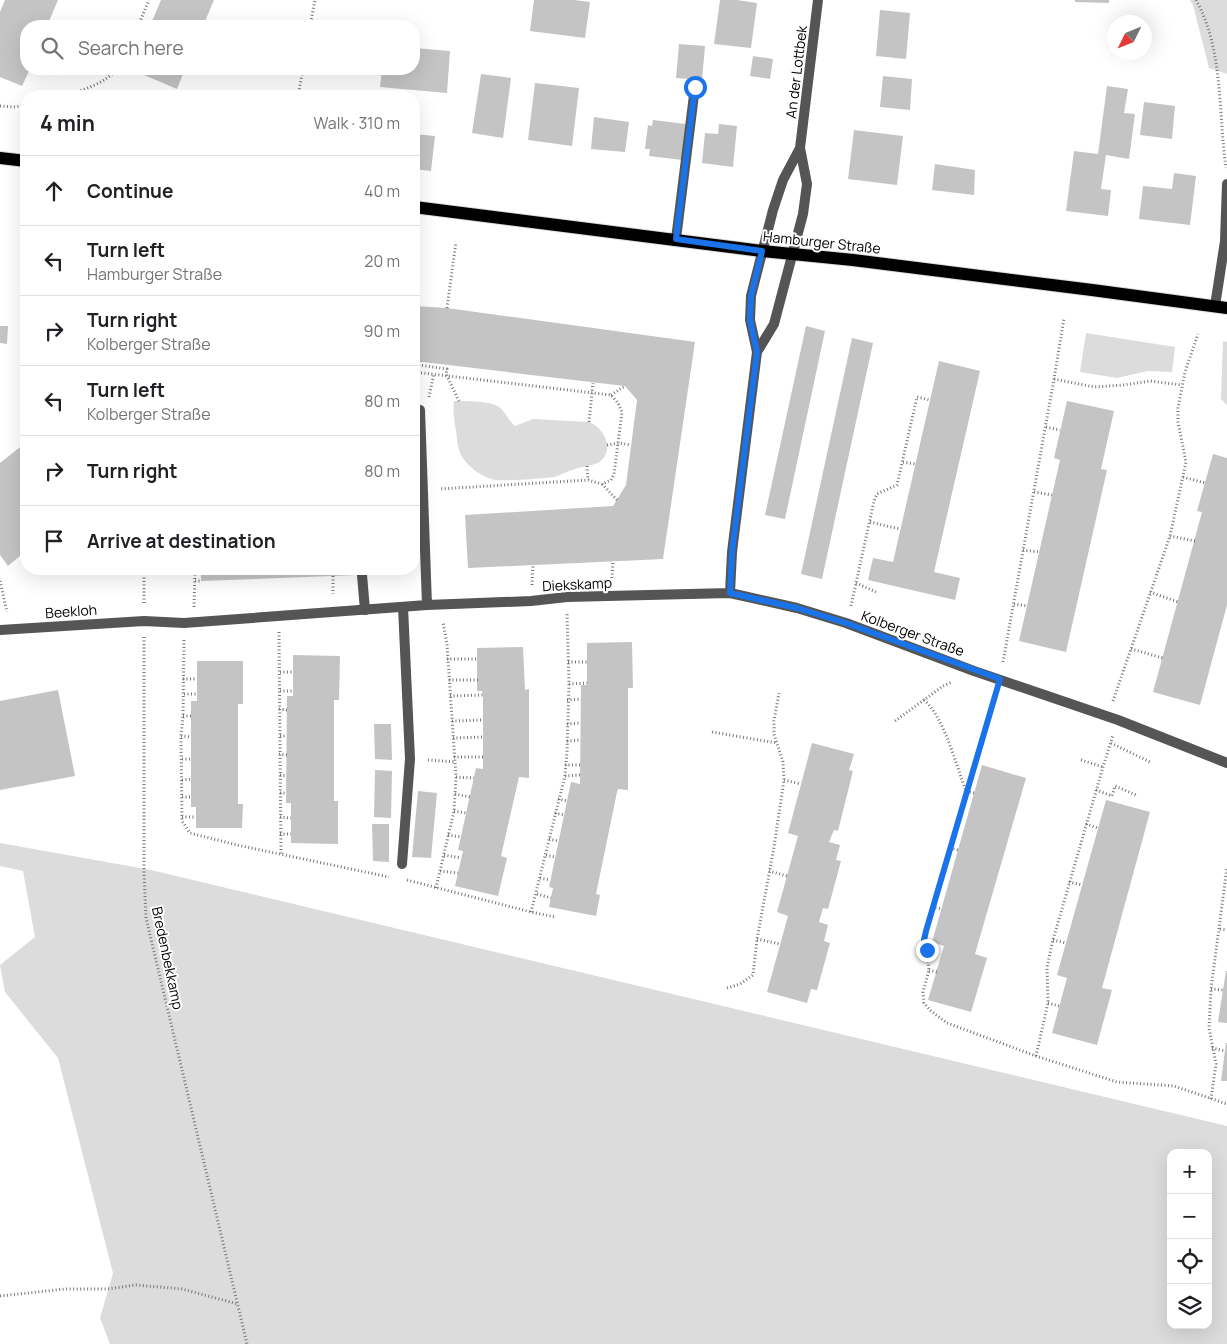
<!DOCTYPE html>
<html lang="en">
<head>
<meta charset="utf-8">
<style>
	:root { --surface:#fff; --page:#f6f6f6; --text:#202124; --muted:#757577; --line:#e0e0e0 }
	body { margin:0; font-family:Manrope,sans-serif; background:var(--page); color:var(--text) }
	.controls { position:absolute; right:15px; bottom:15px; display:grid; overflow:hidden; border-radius:10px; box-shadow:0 5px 20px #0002 }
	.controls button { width:45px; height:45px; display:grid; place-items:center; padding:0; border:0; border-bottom:1px solid var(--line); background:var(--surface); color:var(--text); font:25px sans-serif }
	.compass { position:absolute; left:1107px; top:15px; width:45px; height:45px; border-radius:50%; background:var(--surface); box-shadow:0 5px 20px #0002; rotate:227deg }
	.stop { position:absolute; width:15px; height:15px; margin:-11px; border:4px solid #1a73e8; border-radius:50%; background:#fff }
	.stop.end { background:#1a73e8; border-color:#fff; box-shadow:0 1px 5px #0008 }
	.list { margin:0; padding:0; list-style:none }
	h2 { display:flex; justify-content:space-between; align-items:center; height:65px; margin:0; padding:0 20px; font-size:21px }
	h2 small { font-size:16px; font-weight:400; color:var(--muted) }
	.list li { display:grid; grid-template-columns:32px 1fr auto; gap:15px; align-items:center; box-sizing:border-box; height:70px; padding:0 20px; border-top:1px solid var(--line) }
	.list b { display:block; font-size:19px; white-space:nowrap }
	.list p { margin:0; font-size:16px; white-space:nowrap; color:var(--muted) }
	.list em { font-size:16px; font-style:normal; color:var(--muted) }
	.icon { flex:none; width:28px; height:28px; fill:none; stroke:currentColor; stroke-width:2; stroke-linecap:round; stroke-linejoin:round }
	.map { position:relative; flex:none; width:1227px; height:1344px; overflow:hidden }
	.search { position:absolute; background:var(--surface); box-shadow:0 5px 20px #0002; left:20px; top:20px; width:400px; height:55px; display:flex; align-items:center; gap:12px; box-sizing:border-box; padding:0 18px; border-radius:20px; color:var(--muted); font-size:19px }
	.panel { position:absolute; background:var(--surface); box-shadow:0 5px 20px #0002; left:20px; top:90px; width:400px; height:485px; border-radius:20px }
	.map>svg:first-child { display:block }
	.green { fill:#dcdcdc; fill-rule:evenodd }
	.building { fill:#c4c4c4 }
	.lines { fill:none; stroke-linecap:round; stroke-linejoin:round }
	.primary-casing { stroke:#dbdbdb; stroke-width:14 }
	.path { stroke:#777; stroke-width:3; stroke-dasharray:1 2.5; stroke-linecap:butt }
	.service { stroke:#555; stroke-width:10 }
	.minor { stroke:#555; stroke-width:10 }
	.primary { stroke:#000; stroke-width:12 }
	.route { stroke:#1a73e8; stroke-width:6 }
	.labels { text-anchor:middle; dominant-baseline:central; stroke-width:4; stroke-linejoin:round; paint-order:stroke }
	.street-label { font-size:14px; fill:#000; stroke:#fff }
</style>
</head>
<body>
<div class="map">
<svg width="1227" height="1344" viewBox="0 0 1227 1344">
	<rect width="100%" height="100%" fill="#fff"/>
	<path class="green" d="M1190 0H1227V74L1209 68 1193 5Z
		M1086 333 1175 347 1172 372 1148 371 1117 378 1080 372Z
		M1223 341 1227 342V405L1221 399Z
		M454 401C465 401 491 401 499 407 505 411 508 420 515 426L533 419 589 422C603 427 615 448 601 461 594 466 583 466 575 469 568 471 561 475 554 477 542 479 507 481 496 480 482 478 463 464 459 450 457 444 457 437 456 431 454 420 453 411 454 401Z
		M0 843 151 870 1227 1126V1344H110L100 1318 113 1273 58 1058 5 992 0 965 35 937 23 871 0 866ZM1171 1153H1208V1325H1171Z"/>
	<path class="building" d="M5 0H58L47 26H26V69H30L22 86 0 77V12Z
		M161 0H214L203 26H150Z
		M534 0H574L590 2 585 38 530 31Z
		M720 0H737L757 3 751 48 714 44Z
		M1075 0H1109V3L1075 2Z
		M880 10 910 13 906 59 876 56Z
		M679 44 705 46 702 80 676 78Z
		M414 48 450 51 447 93 380 87 382 69H414Z
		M753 56 773 59 770 79 750 76Z
		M132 69H185L177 89 132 70Z
		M481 74 511 78 503 138 472 133Z
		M883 76 912 79 910 110 880 107Z
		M535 83 579 88 572 146 528 140Z
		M1107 86 1128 89 1124 113 1135 114 1129 159 1106 155 1101 189 1111 190 1108 216 1066 211 1074 151 1098 154Z
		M1144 102 1175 106 1172 139 1140 135Z
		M594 117 629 122 625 152 591 149Z
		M653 120 686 124 682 160 649 156 650 149H645L648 125 652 126Z
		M719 124 737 126 733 167 702 163 705 133 718 134Z
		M854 130 903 136 897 185 848 179Z
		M414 134 435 136 431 171 414 169Z
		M935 164 975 170 974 195 932 190Z
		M1174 173 1196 176 1190 225 1139 219 1143 186 1172 189Z
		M414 306 447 308 695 342 663 559 468 568 465 515 613 506 626 485 637 400 625 386 414 361Z
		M0 326H8L7 344 0 343Z
		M806 326 825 331 785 519 765 515Z
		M852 338 873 343 822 579 801 574Z
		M939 361 980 371 934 572 960 578 955 600 868 580 873 558 893 562Z
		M1067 401 1114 411 1101 469 1107 470 1066 652 1019 641 1060 460 1054 458Z
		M24 444 26 448V551L8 566 0 555V463Z
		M1213 454 1227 458V605L1200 705 1153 692 1202 512 1197 511Z
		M201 569H383V574L201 581Z
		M632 642 633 688H628V790L618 789 617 792 596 894 600 895 596 916 549 907 553 888 549 887 571 782 580 784 581 685H587V643Z
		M523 647 525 690 529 689V778L519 777 501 856 507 858 498 896 455 886 463 851 458 850 476 768 483 769V695L482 691H477V648Z
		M293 655 340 656 339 700H334V801H338V844L291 843V803H286L287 696H293Z
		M197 661H243V704H238V804H243L242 828H196V807H191V701H197Z
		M58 690 75 776 0 790V701Z
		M374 724H391L392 760 375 759Z
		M812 743 854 754 849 770 853 771 838 831 834 830 829 842 840 845 836 860 841 861 828 909 823 908 819 922 828 925 824 941 830 943 817 990 811 989 807 1003 767 992 788 916 777 912 798 836 788 833Z
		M982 765 1026 778 975 954 987 958 971 1012 928 1000 944 946 932 942Z
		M375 770 392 771 391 818 374 817Z
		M418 791 437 793 431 858 412 857Z
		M1106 800 1150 812 1102 988 1112 990 1097 1045 1052 1033 1067 978 1057 975Z
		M372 824H389V862L373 861Z
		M1226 971H1227V1023L1218 1022Z
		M1226 1043H1227V1081H1221Z"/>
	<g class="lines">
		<defs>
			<path id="primary" d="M0 158 26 161
				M414 207 762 251 853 260 1092 290 1227 308"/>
		</defs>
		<use href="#primary" class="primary-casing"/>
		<path class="path" d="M1196 0C1224 50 1218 113 1226 168
			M138 26 149 0
			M310 26 315 0
			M64 96C82 90 105 84 117 69
			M298 96 303 69
			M0 106 15 107 26 105
			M447 308 456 242
			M419 361V365L447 369 446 374 459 401
			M414 372 611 395 618 403 622 412 614 474 611 480 602 484 588 480 439 489
			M1054 379 1094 387 1124 385 1150 381 1182 385
			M611 395 625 386
			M429 397 434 373
			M589 422 593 383
			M1046 427 1060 430
			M607 445 619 443 631 445
			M903 462 915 464
			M587 466 588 480
			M1183 477 1205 483
			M602 484 617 500
			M1034 492 1052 495
			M870 522 900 529
			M1170 536 1195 541
			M1023 550 1039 552
			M333 576V594
			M612 578 613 561
			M0 581 7 612
			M195 581H201
			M856 583 876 592
			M532 585 533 565
			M1150 592 1178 602
			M144 603V569
			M1014 604 1027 606
			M851 606 874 501 877 494 897 485 917 397 930 400
			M194 607 195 569
			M279 632 281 854
			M144 637V872L146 918 247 1344
			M184 640 183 716 181 736 182 821 190 833 237 845 389 877
			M1131 649 1163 658
			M447 659H478
			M568 662H587
			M1003 662 1054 379 1064 318
			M280 672H293
			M183 679H197
			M449 680H478
			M569 684 587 683
			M280 691H293
			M184 694H197
			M995 695 925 931V940L929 970 923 992 924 1003 931 1011 947 1023 1036 1056 1117 1082 1174 1086 1227 1104
			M450 696 483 695
			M567 700 581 699
			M924 700C944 717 956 765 966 791L974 793
			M1113 701 1170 536 1186 462 1178 422V408L1185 372 1198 334
			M279 709 287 710
			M183 716H191
			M452 721 483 720
			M895 721 943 686 952 682
			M567 724 580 723
			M712 732 777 743
			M181 736 191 737
			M280 736H287
			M453 738 483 737
			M567 741 580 740
			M1111 743 1150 762
			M279 754 287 755
			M454 757H483
			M182 759H191
			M428 760 455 762
			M1081 760 1103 767
			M565 765H580
			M280 775 286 776
			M565 776 580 775
			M456 777 474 778
			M182 780 191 779
			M784 780 801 784
			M1096 790 1112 796 1115 786 1136 795
			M280 793H286
			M455 794 470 797
			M182 797H191
			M558 799 567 801
			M454 811 466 813
			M555 813 564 815
			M182 817H196
			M280 817 291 818
			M1086 824 1098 828
			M280 834H291
			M448 835 461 837
			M549 839 558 841
			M950 848 958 850
			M444 855 461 858
			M546 855 555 857
			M440 871 458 873
			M769 871 787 876
			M540 878 550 880
			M407 880 531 912 555 917
			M1069 882 1082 885
			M436 888 454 811 456 777 447 644 443 622
			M537 894 551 898
			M932 907 941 909
			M531 912 565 776 567 752 569 684 567 613
			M1220 929 1227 930
			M757 939 780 944
			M1053 940 1066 943
			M929 970 937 972
			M727 988 740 984 753 975 757 939 774 847 784 780 783 762 774 734V721L779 693
			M1211 989 1223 990
			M1048 1003 1059 1006
			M1212 1048 1225 1051
			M1036 1056 1048 1003 1047 967 1053 940 1103 767 1113 735
			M1211 1099 1216 1064 1209 1028 1211 989 1227 867
			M0 1296 65 1289H107L136 1285 182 1289 238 1304"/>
		<path class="service" d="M676 239 695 87
			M1215 306 1225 241 1227 184
			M362 575 365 610
			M402 864 410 759 403 607"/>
		<path class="minor" d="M757 352 774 324 803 214 807 184 800 148 818 0
			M420 410 427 605
			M730 593 732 552 757 352 750 320 751 296 773 210 783 180 800 148
			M0 630 144 621 184 623 427 605 531 601 567 597 730 593 797 608 846 623 974 671 1118 720 1227 763"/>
		<use href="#primary" class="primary"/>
	</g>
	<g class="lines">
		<path class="route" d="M695 87 676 239 762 251 751 296 750 320 757 352 732 552 730 593 797 608 846 623 1000 679 926 931 924 940 927 950"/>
	</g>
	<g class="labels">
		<g class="street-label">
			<text transform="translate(796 72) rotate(-83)">An der Lottbek</text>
			<text transform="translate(822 242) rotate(6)">Hamburger Straße</text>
			<text transform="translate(577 584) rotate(-3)">Diekskamp</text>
			<text transform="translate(71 611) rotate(-4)">Beekloh</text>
			<text transform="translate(913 633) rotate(20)">Kolberger Straße</text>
			<text transform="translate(168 958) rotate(78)">Bredenbekkamp</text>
		</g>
	</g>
</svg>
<div class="controls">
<button>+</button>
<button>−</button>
<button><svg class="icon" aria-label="locate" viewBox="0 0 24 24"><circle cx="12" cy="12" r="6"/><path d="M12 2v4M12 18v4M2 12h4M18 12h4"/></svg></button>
<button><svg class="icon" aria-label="layers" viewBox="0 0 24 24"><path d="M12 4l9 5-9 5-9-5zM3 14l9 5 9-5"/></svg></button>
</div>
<svg class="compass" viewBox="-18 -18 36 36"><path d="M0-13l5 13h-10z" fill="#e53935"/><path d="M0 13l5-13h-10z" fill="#757577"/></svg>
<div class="stop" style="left:695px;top:87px"></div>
<div class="stop end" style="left:927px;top:950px"></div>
<div class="search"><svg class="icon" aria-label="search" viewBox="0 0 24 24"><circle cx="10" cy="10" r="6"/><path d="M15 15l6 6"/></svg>Search here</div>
<section class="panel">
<h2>4 min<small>Walk · 310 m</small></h2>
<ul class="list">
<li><svg class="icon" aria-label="ahead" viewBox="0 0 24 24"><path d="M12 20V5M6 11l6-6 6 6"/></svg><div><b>Continue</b></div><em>40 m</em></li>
<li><svg class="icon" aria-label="left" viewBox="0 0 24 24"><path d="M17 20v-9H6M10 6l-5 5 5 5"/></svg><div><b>Turn left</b><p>Hamburger Straße</p></div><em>20 m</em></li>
<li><svg class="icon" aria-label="right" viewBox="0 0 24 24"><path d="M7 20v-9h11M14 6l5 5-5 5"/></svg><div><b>Turn right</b><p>Kolberger Straße</p></div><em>90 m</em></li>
<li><svg class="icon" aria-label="left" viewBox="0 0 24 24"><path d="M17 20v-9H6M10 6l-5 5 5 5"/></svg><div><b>Turn left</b><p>Kolberger Straße</p></div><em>80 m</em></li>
<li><svg class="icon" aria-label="right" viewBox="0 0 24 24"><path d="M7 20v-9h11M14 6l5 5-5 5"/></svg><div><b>Turn right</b></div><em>80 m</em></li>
<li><svg class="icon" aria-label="arrive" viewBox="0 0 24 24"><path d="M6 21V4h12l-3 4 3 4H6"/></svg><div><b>Arrive at destination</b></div></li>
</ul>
</section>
</div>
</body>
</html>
